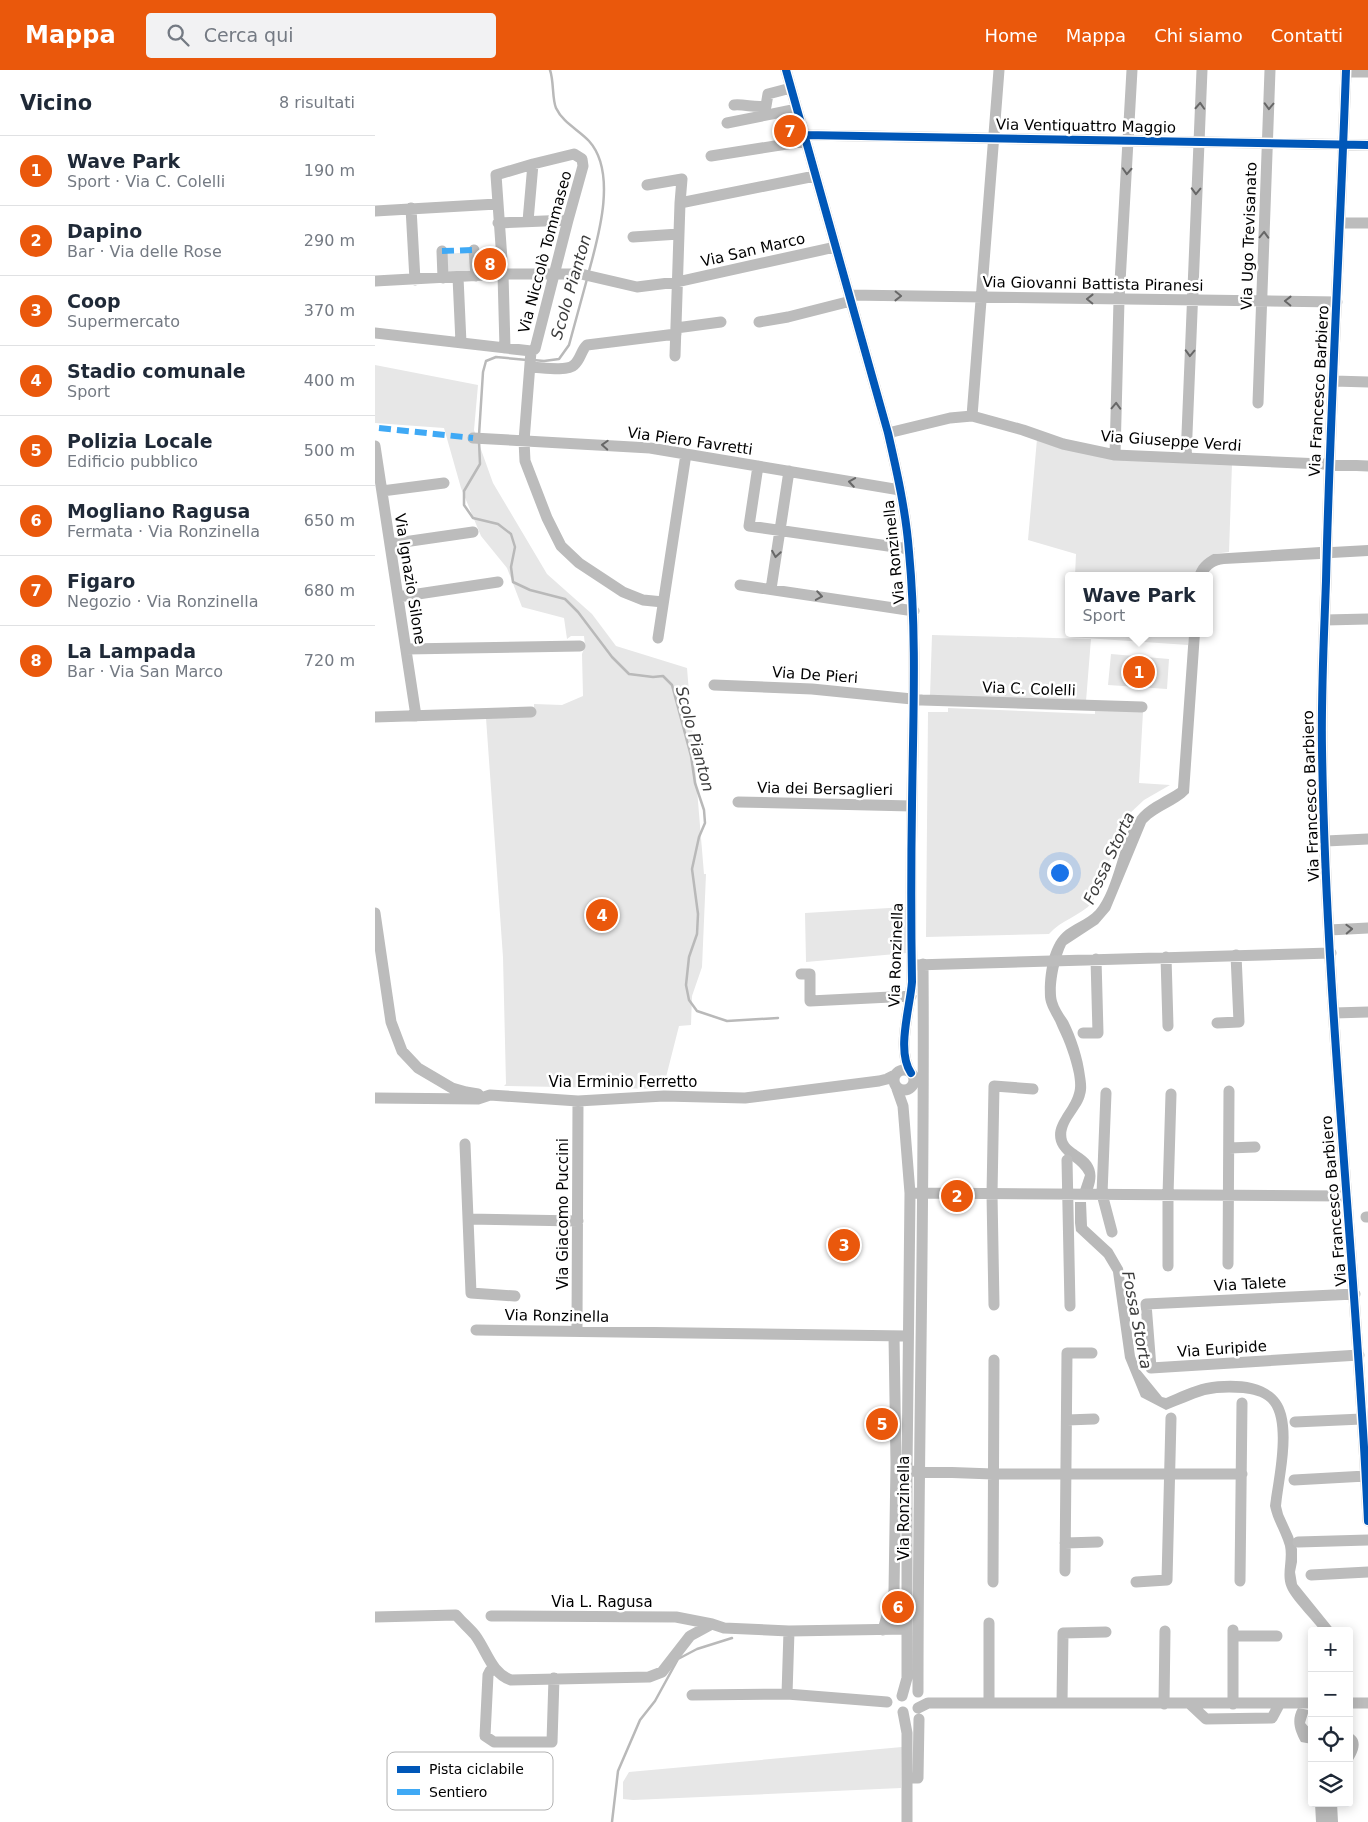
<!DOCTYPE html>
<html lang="it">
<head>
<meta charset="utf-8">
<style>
	:root { --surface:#fff; --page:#f2f2f3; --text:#1f2937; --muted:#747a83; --line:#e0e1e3; --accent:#ea580c }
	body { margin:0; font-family:"DejaVu Sans",sans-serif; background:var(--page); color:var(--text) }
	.controls { position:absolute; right:15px; bottom:15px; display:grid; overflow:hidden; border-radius:5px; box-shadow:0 2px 12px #0003 }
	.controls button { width:45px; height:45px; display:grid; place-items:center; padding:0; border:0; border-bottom:1px solid var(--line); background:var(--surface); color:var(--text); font:25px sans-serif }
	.you { position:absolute; left:684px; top:802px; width:18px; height:18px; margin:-12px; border:4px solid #fff; border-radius:50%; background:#1a73e8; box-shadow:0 0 0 8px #1a73e833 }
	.badge { display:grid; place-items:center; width:32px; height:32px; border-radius:50%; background:var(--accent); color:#fff; font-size:16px; font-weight:700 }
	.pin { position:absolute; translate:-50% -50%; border:2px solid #fff; box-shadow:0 1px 5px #0006 }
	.popup { position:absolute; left:690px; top:502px; width:148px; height:65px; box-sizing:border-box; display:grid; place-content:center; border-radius:5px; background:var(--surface); filter:drop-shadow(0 1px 4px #0005); font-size:16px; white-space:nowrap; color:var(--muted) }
	.popup b { font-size:19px; color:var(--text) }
	.popup::after { content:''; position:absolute; left:50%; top:100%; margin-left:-10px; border:10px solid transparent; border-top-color:var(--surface) }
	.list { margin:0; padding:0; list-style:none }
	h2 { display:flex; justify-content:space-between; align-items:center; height:65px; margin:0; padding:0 20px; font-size:21px }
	h2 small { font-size:16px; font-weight:400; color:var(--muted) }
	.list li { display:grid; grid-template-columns:32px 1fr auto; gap:15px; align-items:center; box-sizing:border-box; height:70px; padding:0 20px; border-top:1px solid var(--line) }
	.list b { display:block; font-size:19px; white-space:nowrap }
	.list p { margin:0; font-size:16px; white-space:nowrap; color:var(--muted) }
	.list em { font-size:16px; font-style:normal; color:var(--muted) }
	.icon { flex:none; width:28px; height:28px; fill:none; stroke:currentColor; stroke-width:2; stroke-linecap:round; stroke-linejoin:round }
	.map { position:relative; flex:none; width:993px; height:1752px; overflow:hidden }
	header { display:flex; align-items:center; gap:30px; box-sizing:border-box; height:70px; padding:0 25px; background:var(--accent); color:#fff }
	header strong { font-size:24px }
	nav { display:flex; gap:28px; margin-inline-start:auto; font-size:18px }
	.search { width:350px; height:45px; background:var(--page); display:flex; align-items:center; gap:12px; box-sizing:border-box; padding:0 18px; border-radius:5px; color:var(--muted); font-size:19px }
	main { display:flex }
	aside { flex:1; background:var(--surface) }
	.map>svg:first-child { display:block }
	.green { fill:#e7e7e7 }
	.water { fill:#b9b9b9 }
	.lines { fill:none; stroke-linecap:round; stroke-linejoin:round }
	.stream { stroke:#b9b9b9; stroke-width:2.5 }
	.minor { stroke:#bcbcbc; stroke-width:11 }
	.quiet { stroke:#3fa9f5; stroke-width:6; stroke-dasharray:12 6; stroke-linecap:butt }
	.cycleway-casing { stroke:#fff; stroke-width:11 }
	.cycleway { stroke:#0057b8; stroke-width:8 }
	.oneway { stroke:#676767 }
	.labels { text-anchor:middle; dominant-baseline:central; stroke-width:5; stroke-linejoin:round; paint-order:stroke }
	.street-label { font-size:15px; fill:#000; stroke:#fff }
	.water-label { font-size:16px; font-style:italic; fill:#3c3c3c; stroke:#fff }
	.key { fill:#fff; stroke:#b2b2b2; stroke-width:1 }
	.key-label { font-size:14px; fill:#000 }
</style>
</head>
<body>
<header>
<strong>Mappa</strong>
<div class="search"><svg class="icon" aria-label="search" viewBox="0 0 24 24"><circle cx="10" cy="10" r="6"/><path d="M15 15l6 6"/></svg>Cerca qui</div>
<nav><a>Home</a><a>Mappa</a><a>Chi siamo</a><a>Contatti</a></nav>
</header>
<main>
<aside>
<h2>Vicino<small>8 risultati</small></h2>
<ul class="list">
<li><span class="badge">1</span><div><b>Wave Park</b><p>Sport · Via C. Colelli</p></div><em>190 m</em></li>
<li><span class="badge">2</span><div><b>Dapino</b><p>Bar · Via delle Rose</p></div><em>290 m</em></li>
<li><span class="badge">3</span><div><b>Coop</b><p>Supermercato</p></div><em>370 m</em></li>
<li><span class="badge">4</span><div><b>Stadio comunale</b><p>Sport</p></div><em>400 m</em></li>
<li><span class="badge">5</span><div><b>Polizia Locale</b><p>Edificio pubblico</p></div><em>500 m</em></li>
<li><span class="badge">6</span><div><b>Mogliano Ragusa</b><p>Fermata · Via Ronzinella</p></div><em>650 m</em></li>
<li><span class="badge">7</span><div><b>Figaro</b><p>Negozio · Via Ronzinella</p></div><em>680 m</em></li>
<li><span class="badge">8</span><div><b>La Lampada</b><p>Bar · Via San Marco</p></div><em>720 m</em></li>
</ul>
</aside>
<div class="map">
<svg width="993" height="1752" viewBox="0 0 993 1752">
	<rect width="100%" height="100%" fill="#fff"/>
	<path class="green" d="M97 182 98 203 71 204 70 184Z
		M0 295 103 315 99 360 118 413 172 504 217 544 241 576 312 598 329 804H331L327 897 317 926 316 955 304 956 288 1019 129 1016 131 1014 128 887 111 648 159 647V634L187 635 208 626 207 584 210 576 209 566H196L192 569 189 548 147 537 132 498 106 466 86 418 69 358 0 353Z
		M662 369 687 377 857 394 854 482 838 484 821 500 819 506H700L701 484 653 470Z
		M696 563H814L813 575 696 567Z
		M557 565 716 569 711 631 555 626Z
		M736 584 794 589 792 619 733 615Z
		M573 638 720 644V639L768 642 764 713 795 715 769 730 753 745 717 833C705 846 686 850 674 864L551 867 553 642H573Z
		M531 837 532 883 431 892 430 843Z
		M527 1677 526 1718 258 1730 248 1729V1712L254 1702Z"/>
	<path class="water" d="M993 475V486L957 488V477Z
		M945 477V489L849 494C840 495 836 498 831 506H819C822 495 829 489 838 484Z
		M814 563H825L814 723C802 736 783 740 771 753L735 840 723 854 691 875C685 887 678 917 682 931 684 938 689 945 693 951 701 967 708 988 710 1006 711 1012 712 1019 710 1025 707 1040 687 1054 692 1070 694 1075 699 1078 703 1081 719 1091 724 1101 718 1119L705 1120 710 1105C704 1093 691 1089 684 1078 671 1057 694 1042 699 1023 701 1017 700 1010 699 1004 696 989 690 972 683 958 679 947 671 938 670 927 669 906 673 873 691 860 702 852 716 848 724 836 742 810 744 765 765 743 776 732 791 726 803 718Z
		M700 1132H711L712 1156 737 1179 748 1198 760 1286 765 1300 787 1327 791 1328C803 1323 817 1316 831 1313 860 1308 902 1309 911 1344 918 1371 909 1408 906 1436L908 1444 918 1466 922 1479V1492L920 1502 922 1514 960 1561H946C939 1552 915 1527 912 1518 906 1505 913 1490 910 1476 906 1462 898 1451 895 1436 898 1412 912 1350 893 1332 887 1326 877 1324 868 1323 856 1322 842 1322 830 1325 817 1329 804 1335 791 1340L766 1327 750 1288 738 1202 729 1187 701 1161 700 1153Z
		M923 1638 934 1640 930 1653 937 1661V1674L926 1672C920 1661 916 1650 923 1638Z
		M974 1662C991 1669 982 1685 974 1696Z
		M940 1733H962L963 1752H941Z"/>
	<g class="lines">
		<path class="stream" d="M175 0C179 11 177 29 181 38 188 53 204 60 214 71 242 102 224 165 214 201
			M158 290 169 291 184 289 194 275 212 209
			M104 365 108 302 111 291 121 287 152 290
			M104 371 105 394 89 421V435L98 448 123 454 136 464 140 477 136 497 138 512 155 520 190 529 203 542 237 587 254 604 278 607 288 606 297 615 316 686 320 713 329 740 330 753 324 767 317 799 323 844 322 864 314 887 311 915 314 930 322 941 352 951 403 948
			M237 1752 243 1701 265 1650 280 1631 303 1589 322 1579 357 1568"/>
		<path class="minor" d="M411 0 513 363C522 402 531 442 534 482 542 566 538 650 537 735 536 794 536 853 537 912 535 938 521 981 536 1003
			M971 0C965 170 955 340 951 511 949 567 946 623 947 679 951 937 981 1193 993 1451
			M971 2H993
			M359 35C370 34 380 38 391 36L393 24 416 18
			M352 53 422 39
			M429 65 993 75
			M336 86 431 71
			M272 115 307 109 305 133
			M36 138 40 210
			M0 141 122 134
			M153 151 158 94
			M123 153 193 150
			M966 153H993
			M258 167 304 164
			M99 180 101 206
			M67 181 68 208
			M83 207 86 273
			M0 211 128 204H206L262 217 302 212 460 177
			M474 225 962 232
			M384 252 413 247 476 231
			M301 258 346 252
			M0 263 156 281
			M130 278 128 204 121 105 158 94 199 84 207 89 208 96 193 150 160 279 156 281 149 371 150 391 172 448 186 476 204 493 248 522 268 530 288 532
			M300 286 305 133 440 106
			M155 297C165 297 192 302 199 295 206 289 206 280 212 275L301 264
			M959 311 993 312
			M883 333 895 0
			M597 346 624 0
			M513 363 575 348 597 346 648 360 688 374 740 385 993 396
			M98 368 275 378 525 420
			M0 376 41 646
			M740 385 744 230 757 0
			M811 388 827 0
			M383 396 374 456 534 479
			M7 421 69 413
			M15 474 98 462
			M365 515 539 541
			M396 519 414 401
			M23 527 123 512
			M950 550 993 549
			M283 568 311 384
			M31 579 205 576
			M339 615 437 619 547 630 767 637
			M0 647 156 642
			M363 732 537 736
			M951 771 993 769
			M0 843 16 952 27 981 43 998 77 1018 91 1022 103 1024
			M954 860 993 858
			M791 887 793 956
			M540 895 956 883
			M426 904H435V931L536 926
			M959 943 993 942
			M842 953 864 952 861 885
			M708 963H723L721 889
			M519 1010a10 10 0 1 1 20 0a10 10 0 1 1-20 0Z
			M522 1019 528 1036 535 1123 532 1402V1608L527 1626
			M731 1023 727 1124 737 1162
			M0 1028 103 1029 115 1025 203 1031 289 1026 370 1028 504 1011 512 1009 520 1005
			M90 1074 96 1223 140 1226
			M854 1078 880 1077
			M692 1090 695 1236
			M540 1123 971 1126
			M991 1147H993
			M93 1149 203 1151
			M853 1194 854 1021
			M793 1196V1125L796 1024
			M980 1224 771 1234 776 1298 984 1285
			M619 1235 617 1124 619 1016 658 1019
			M202 1257 203 1031
			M101 1260 533 1266
			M692 1350 719 1349
			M920 1352 987 1349
			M536 1401 618 1404H867
			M919 1410 991 1406
			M923 1472 993 1470
			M690 1473 723 1472
			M690 1501 692 1283H717
			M936 1505 993 1502
			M865 1511 867 1333
			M618 1512 619 1290
			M761 1512 792 1510 796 1348
			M116 1546 301 1547 337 1554
			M0 1547 81 1545C87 1552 94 1558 100 1565 112 1581 116 1603 136 1610L274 1607 287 1602 315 1566 337 1554 349 1558 414 1561 532 1559
			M508 1560 519 1521 521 1394 519 1266
			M859 1566H902
			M119 1598 115 1601 113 1605 110 1666 119 1672H177L179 1608
			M543 1622C543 1379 550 1137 548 894
			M412 1624 414 1561
			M317 1625 412 1624 512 1632
			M614 1633V1553
			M687 1633 688 1563 731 1562
			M974 1633H993
			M789 1634 790 1561
			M815 1634 831 1649 897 1648 905 1633
			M858 1634V1560
			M543 1638 553 1633H937
			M528 1642 532 1663V1752
			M532 1708H543L544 1649"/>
		<path class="quiet" d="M67 181 99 180
			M4 358 98 368"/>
		<defs>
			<path id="cycleway" d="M411 0 513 363C522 402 531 442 534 482 542 566 538 650 537 735 536 794 536 853 537 912 535 938 521 981 536 1003
				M971 0C965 170 955 340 951 511 949 567 946 623 947 679 951 937 981 1193 993 1451
				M429 65 993 75"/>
		</defs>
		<use href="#cycleway" class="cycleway-casing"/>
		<use href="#cycleway" class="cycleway"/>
	</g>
	<defs><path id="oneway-chevron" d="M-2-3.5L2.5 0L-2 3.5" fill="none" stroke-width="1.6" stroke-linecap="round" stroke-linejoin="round" transform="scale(1.25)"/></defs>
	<g class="oneway">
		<use href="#oneway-chevron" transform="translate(825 36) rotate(-87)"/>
		<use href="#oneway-chevron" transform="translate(894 36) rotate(92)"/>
		<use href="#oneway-chevron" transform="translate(752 101) rotate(93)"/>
		<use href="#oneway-chevron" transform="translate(821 121) rotate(92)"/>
		<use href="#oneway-chevron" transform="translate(889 165) rotate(-88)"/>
		<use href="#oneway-chevron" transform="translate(523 226) rotate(1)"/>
		<use href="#oneway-chevron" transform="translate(715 229) rotate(-179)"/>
		<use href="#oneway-chevron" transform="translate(913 231) rotate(-179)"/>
		<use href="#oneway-chevron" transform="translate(815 283) rotate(92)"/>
		<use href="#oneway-chevron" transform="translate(741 336) rotate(-88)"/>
		<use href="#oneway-chevron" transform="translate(230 375) rotate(-177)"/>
		<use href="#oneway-chevron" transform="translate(477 412) rotate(-171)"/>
		<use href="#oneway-chevron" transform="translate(401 484) rotate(99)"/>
		<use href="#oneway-chevron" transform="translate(444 526) rotate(9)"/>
		<use href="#oneway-chevron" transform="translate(974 859) rotate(-2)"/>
	</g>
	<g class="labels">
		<g class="street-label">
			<text transform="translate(711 56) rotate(1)">Via Ventiquattro Maggio</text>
			<text transform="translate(874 166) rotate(-88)">Via Ugo Trevisanato</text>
			<text transform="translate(378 180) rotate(-13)">Via San Marco</text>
			<text transform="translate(170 182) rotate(-75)">Via Niccolò Tommaseo</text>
			<text transform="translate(718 214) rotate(1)">Via Giovanni Battista Piranesi</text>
			<text transform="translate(944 321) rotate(-87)">Via Francesco Barbiero</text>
			<text transform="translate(315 371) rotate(8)">Via Piero Favretti</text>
			<text transform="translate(796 371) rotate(4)">Via Giuseppe Verdi</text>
			<text transform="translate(519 482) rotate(-96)">Via Ronzinella</text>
			<text transform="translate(35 509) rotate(81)">Via Ignazio Silone</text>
			<text transform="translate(440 605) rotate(4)">Via De Pieri</text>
			<text transform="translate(654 619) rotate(2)">Via C. Colelli</text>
			<text transform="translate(450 719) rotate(1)">Via dei Bersaglieri</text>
			<text transform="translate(936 726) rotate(-92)">Via Francesco Barbiero</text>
			<text transform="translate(521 885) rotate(-88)">Via Ronzinella</text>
			<text x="248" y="1012">Via Erminio Ferretto</text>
			<text transform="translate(959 1131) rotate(-95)">Via Francesco Barbiero</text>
			<text transform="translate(188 1144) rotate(-90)">Via Giacomo Puccini</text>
			<text transform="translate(875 1214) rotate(-3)">Via Talete</text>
			<text transform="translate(182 1246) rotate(1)">Via Ronzinella</text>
			<text transform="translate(847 1279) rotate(-4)">Via Euripide</text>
			<text transform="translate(529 1438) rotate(-90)">Via Ronzinella</text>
			<text x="227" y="1532">Via L. Ragusa</text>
		</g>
		<g class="water-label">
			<text transform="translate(196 217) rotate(-74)">Scolo Pianton</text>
			<text transform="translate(320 669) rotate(75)">Scolo Pianton</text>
			<text transform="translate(734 788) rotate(-65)">Fossa Storta</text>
			<text transform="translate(762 1250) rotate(79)">Fossa Storta</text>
		</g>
	</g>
	<rect x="12" y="1682" width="166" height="58" rx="8" class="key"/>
	<rect x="22" y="1696" width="23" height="7" fill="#0057b8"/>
	<rect x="22" y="1719" width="23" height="6" fill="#3fa9f5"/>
	<g class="key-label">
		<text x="54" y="1704">Pista ciclabile</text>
		<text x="54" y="1727">Sentiero</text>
	</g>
</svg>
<div class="controls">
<button>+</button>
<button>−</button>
<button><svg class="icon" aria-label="locate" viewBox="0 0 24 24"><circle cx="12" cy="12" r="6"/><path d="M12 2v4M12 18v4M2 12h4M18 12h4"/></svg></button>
<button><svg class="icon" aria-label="layers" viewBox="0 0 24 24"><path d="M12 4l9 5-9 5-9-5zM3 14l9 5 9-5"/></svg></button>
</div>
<div class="you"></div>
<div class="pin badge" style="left:764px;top:602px">1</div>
<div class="popup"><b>Wave Park</b>Sport</div>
<div class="pin badge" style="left:582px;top:1126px">2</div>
<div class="pin badge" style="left:469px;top:1175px">3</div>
<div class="pin badge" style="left:227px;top:845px">4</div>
<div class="pin badge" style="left:507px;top:1354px">5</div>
<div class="pin badge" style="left:523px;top:1537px">6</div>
<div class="pin badge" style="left:415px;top:61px">7</div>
<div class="pin badge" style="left:115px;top:194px">8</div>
</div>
</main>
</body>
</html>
